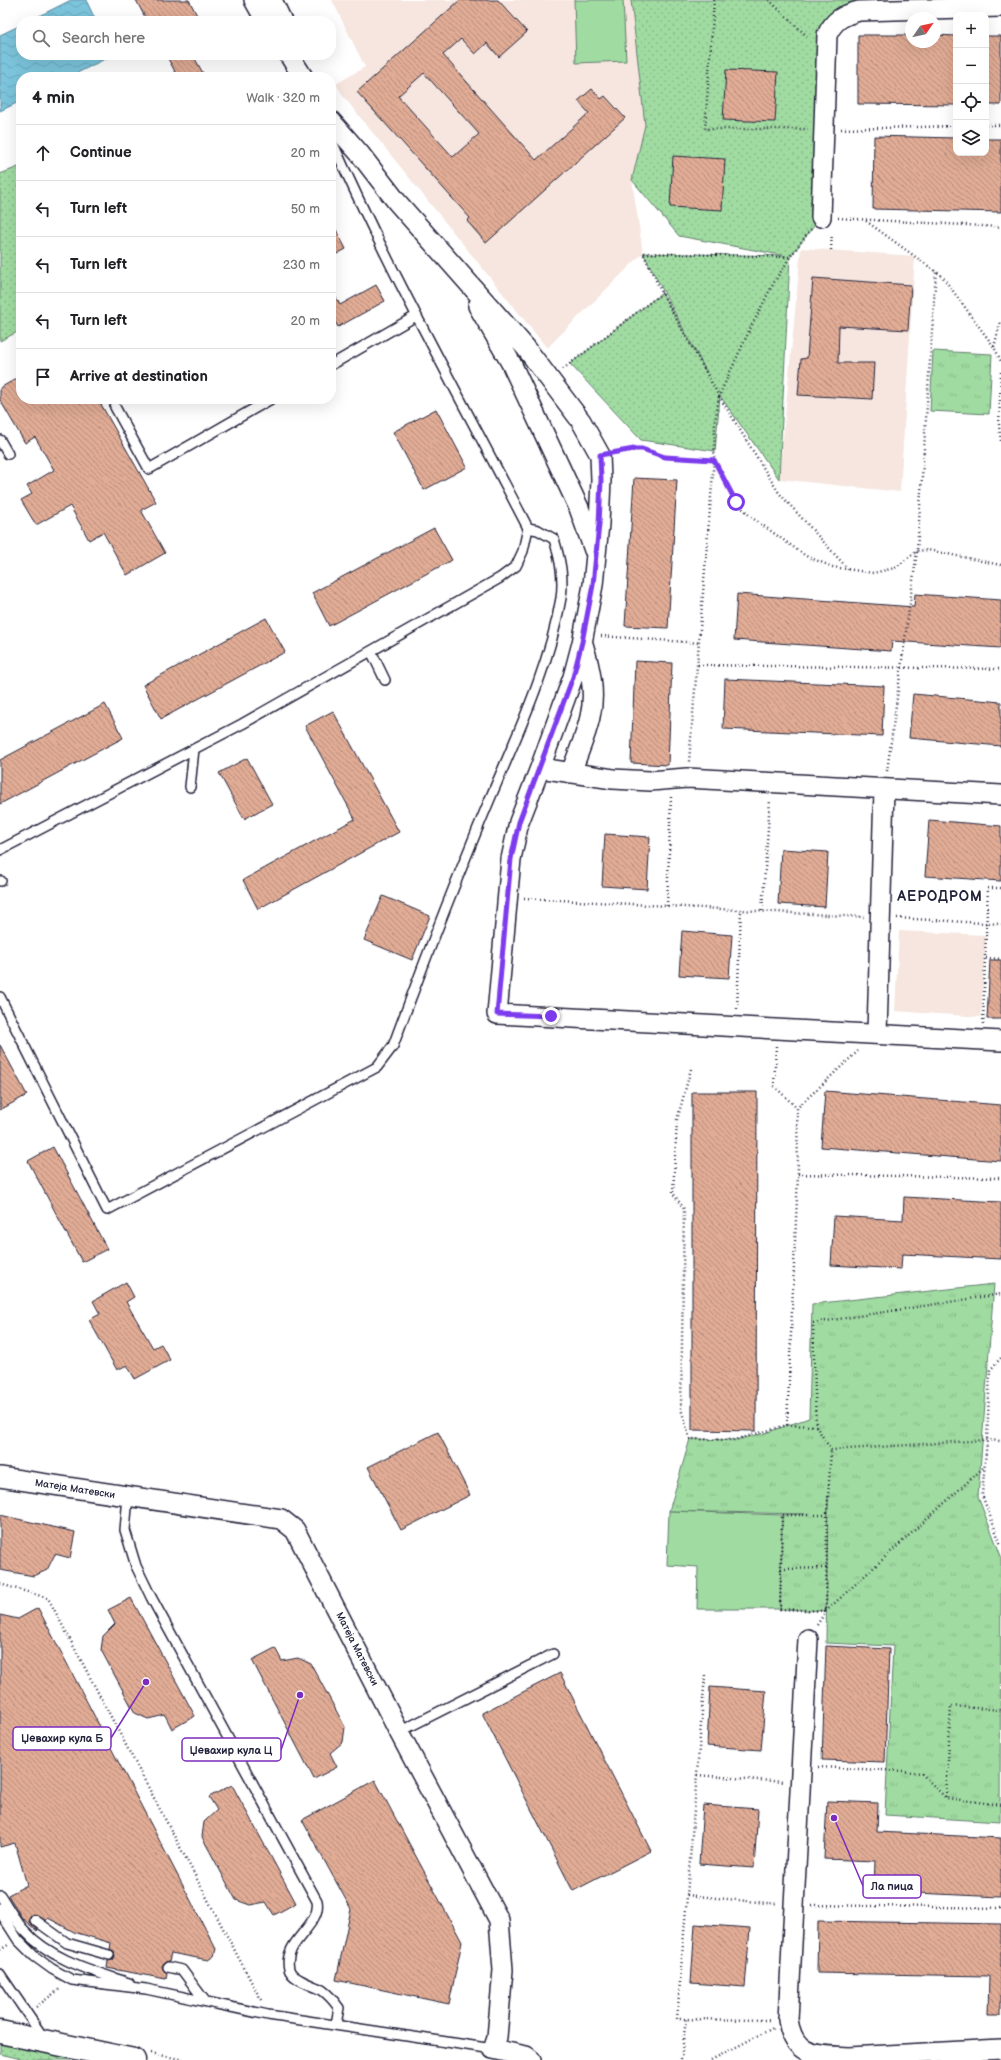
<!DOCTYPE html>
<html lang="en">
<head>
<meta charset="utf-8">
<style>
	:root { --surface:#fff; --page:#f2f2f2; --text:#202124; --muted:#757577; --line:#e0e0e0 }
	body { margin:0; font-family:"Balsamiq Sans",sans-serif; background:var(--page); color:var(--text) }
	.controls { position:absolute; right:12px; top:12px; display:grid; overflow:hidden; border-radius:8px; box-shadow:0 4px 16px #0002 }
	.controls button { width:36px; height:36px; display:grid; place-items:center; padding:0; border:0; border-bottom:1px solid var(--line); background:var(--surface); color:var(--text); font:20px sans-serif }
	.compass { position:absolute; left:905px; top:12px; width:36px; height:36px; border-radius:50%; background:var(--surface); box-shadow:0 4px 16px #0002; rotate:56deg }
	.stop { position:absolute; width:12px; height:12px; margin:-9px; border:3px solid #7c3aed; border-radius:50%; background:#fff }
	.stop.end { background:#7c3aed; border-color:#fff; box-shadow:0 1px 4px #0008 }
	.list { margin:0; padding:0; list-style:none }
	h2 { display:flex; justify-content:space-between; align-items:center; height:52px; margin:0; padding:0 16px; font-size:17px }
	h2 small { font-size:13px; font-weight:400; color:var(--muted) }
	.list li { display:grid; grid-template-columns:26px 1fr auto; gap:12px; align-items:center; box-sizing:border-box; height:56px; padding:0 16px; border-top:1px solid var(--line) }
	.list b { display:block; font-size:15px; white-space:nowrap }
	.list em { font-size:13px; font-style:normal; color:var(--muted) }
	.icon { flex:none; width:22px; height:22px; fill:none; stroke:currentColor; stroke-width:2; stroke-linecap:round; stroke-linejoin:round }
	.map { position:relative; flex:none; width:1001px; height:2060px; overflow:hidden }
	.search { position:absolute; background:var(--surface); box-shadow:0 4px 16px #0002; left:16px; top:16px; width:320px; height:44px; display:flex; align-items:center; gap:10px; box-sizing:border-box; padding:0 14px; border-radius:16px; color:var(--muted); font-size:15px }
	.panel { position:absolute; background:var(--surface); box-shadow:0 4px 16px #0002; left:16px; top:72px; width:320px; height:332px; border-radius:16px }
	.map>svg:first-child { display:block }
	.built { fill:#f6e6df }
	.grass { fill:url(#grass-dots); stroke:#617e6e }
	.park { fill:url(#park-tufts); stroke:#617e6e }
	.garden { fill:#a0dba1; stroke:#617e6e }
	.water { fill:url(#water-waves); stroke:#57849c }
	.building { fill:url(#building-back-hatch); stroke:#22223b; fill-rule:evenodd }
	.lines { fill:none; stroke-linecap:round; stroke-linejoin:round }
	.lane-casing { stroke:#22223b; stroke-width:12 }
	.street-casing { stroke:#22223b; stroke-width:22 }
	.secondary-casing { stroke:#22223b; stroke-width:25 }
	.path { stroke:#22223b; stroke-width:2.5; stroke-dasharray:1 3; stroke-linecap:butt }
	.lane { stroke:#fff; stroke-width:9 }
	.street { stroke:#fff; stroke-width:19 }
	.secondary { stroke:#fff; stroke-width:22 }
	.route { stroke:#7c3aed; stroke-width:5 }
	.labels { text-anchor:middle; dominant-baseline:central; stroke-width:3; stroke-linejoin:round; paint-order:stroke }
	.street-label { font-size:10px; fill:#22223b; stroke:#fff }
	.district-label { font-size:14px; font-weight:bold; letter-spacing:1px; fill:#22223b; stroke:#fff }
	.leader { fill:none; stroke:#7b2cbf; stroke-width:1.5 }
	.callout-dot { fill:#7b2cbf; stroke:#fff; stroke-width:1.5 }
	.callout { fill:#fff; stroke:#7b2cbf; stroke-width:1.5 }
	.callout-label { font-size:11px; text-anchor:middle; font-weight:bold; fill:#22223b }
</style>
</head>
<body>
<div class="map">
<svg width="1001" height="2060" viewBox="0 0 1001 2060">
	<defs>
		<pattern id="grass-dots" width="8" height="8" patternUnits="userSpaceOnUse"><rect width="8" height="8" fill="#a0dba1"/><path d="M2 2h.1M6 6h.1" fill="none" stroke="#8abc8c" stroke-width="1.8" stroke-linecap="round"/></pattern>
		<pattern id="park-tufts" width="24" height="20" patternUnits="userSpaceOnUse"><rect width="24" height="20" fill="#a0dba1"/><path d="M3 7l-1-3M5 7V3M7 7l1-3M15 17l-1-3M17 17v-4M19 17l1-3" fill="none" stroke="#8abc8c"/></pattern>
		<pattern id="water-waves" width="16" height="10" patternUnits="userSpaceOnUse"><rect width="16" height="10" fill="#7bc5dc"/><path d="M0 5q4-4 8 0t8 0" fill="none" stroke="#6aa9be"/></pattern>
		<pattern id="building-back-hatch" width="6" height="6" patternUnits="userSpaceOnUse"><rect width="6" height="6" fill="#e1ac95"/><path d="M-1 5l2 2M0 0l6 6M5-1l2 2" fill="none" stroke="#b68c7b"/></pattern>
	</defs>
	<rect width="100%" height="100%" fill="#fff"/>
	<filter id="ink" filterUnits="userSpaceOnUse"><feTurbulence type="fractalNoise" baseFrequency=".025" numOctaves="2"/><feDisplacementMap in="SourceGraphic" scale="8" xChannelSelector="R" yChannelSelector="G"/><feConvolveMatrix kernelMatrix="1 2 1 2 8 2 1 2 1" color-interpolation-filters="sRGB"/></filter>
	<g filter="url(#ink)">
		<path class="built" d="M332 0H631L645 125 632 180 643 253 547 348 343 96 336 84 365 67Z
			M801 248 915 256 900 492 779 479Z
			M899 931 986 935 981 1017 895 1011Z"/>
		<path class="grass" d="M631 0H902V10L838 19 821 217 790 257 779 479 720 396 715 451 641 440 570 364 662 293 707 373 643 253 786 256 679 236 632 180 645 125Z
			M21 166V330L0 341V174Z
			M0 2042 84 2060H26L0 2054Z"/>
		<path class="park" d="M933 351 992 354 989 414 930 411Z
			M994 1284 978 1497 1001 1556 1000 1822 885 1815 893 1646 826 1643 828 1495 826 1611 780 1609 782 1515 805 1514 669 1511 690 1439 735 1440 765 1433 809 1418 812 1304Z"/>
		<path class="garden" d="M574 0H623L626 61 576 63Z
			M669 1511 782 1515 780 1609H697L698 1567 667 1565Z"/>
		<path class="water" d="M71 0H86L96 21H29Z
			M21 25V55H113L69 77H21V101L0 111V35Z"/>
		<path class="building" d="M136 0H189L200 21H147Z
			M460 0H498L527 32 499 57 487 43 475 54 461 39 443 55 536 160 589 113 578 101 592 89 601 99 605 96 625 118 486 243 467 221 470 218 357 92ZM424 73 479 134 453 157 398 96Z
			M858 35H911V42H935V35L956 36V105L858 104Z
			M986 36H1001V105H986Z
			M166 55H193L205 77H178Z
			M726 70 778 72 775 122 723 120Z
			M874 136 956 138V153H986V139H1001V212L873 209Z
			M673 156 725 159 722 210 670 207Z
			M331 220 346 249 331 257Z
			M813 278 911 285 908 330 839 326 838 363H874L872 399 798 395 801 359 807 358Z
			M376 285 385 301 338 327 331 314V288L340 305Z
			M21 376V399H98L156 502 141 510 165 553 127 575 103 532 89 540 70 506 36 525 21 500 32 494 27 486 54 470 35 437 25 443 0 400V388Z
			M436 409 467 467 424 490 393 432Z
			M634 478 677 480 668 628 625 626Z
			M434 528 452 560 329 626 312 593Z
			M737 594 914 607 915 594 1001 600V648L892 641 891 651 734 640Z
			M266 618 285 652 161 719 143 685Z
			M635 661 672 663 668 765 631 763Z
			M725 679 884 686 882 736 723 729Z
			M913 694 1001 702V746L909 738Z
			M105 704 123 738 0 804V760Z
			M333 711 399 832 258 909 243 880 355 819 305 726Z
			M247 758 272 804 244 819 219 773Z
			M929 820 1001 826V881L925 876Z
			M605 834 650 837 647 889 602 886Z
			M781 849 828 852 825 907 778 904Z
			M383 896 430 916 412 960 364 940Z
			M682 931 732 935 729 978 679 975Z
			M990 960H1001V1019H987Z
			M0 1045 27 1095 0 1110Z
			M825 1091 1001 1105V1161L821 1147Z
			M692 1092H757L756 1431 692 1430Z
			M53 1147 107 1249 82 1262 28 1161Z
			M904 1197 1001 1202V1259L902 1254 901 1269 831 1265 834 1216 903 1220Z
			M126 1282 134 1297 126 1302 153 1348 161 1344 170 1360 135 1379 127 1365 117 1370 89 1320 100 1314 93 1301Z
			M438 1432 470 1495 401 1530 368 1467Z
			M0 1515 75 1532 70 1558 55 1554 47 1570 34 1576 0 1570Z
			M131 1598 195 1716 172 1729 165 1715 148 1719 135 1713 101 1650 103 1636 115 1624 108 1610Z
			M38 1608 216 1949 214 1956 208 1960 171 1953 169 1961 164 1963 162 1966 164 1971 167 1973 166 1979 107 1968 108 1961 113 1960 115 1956 114 1951 110 1949 111 1943 74 1932 48 1918 46 1921 38 1915 33 1914 30 1917 29 1922 38 1930 37 1931 22 1918 8 1895 27 1885 15 1843 0 1847V1615L18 1619Z
			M826 1646 889 1649 885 1762 822 1760Z
			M275 1648 282 1661 298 1658 311 1664 345 1727 343 1742 330 1753 337 1767 314 1779 252 1660Z
			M560 1673 651 1851 573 1891 482 1713Z
			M710 1687 766 1691 761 1750 707 1746Z
			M375 1780 462 1942 449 2004 336 1980 351 1909 302 1820Z
			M232 1785 296 1903 274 1915 266 1902 250 1905 236 1900 202 1837 204 1822 217 1810 209 1797Z
			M827 1801 878 1803 877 1832 1001 1838V1897L874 1891 875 1861 824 1859Z
			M703 1805 758 1809 754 1868 699 1864Z
			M818 1921 1001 1924V2015H988L989 1976 817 1973Z
			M695 1924 750 1928 745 1987 691 1983Z"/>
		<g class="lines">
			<defs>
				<path id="lane" d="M331 365 416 316
					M115 407 149 469 271 399
					M0 440 8 454
					M371 651 385 680
					M190 787 194 749
					M0 850 242 724 500 578 516 566 523 551 528 528C461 399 390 272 331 139
					M0 881H1
					M0 997 107 1210 377 1067 393 1046C423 965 454 885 487 806 515 739 549 670 561 598 564 577 560 559 554 539L538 530 528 528
					M128 1497 125 1530 136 1566 151 1597 317 1901C322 1926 282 1941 289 1969 292 1980 313 1985 322 1990 329 1995 334 2001 339 2008L336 2024
					M399 1732 553 1654
					M0 1895C8 1907 15 1921 25 1931 51 1960 94 1971 129 1983
					M0 1908 2 1915 18 1940 34 1956 52 1969 72 1980 146 1989 268 2015 493 2049
					M35 1920 67 1943 109 1955
					M168 1967 182 1970 205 2001
					M0 1974 43 2037"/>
				<path id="street" d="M254 0 266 21
					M272 0 282 21
					M289 55 303 77
					M331 121 360 154 397 202 526 348 581 421 600 455 601 480 599 524 593 585 582 643 573 677 540 768
					M821 217 827 35C834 20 843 15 859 11L1001 7
					M478 306 511 363 579 508 594 550
					M571 773C577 755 586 736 590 717 596 693 590 667 583 644
					M1001 795 687 778 650 781 613 779 540 768 519 822 511 859 497 1014 1001 1041
					M877 1033 884 790
					M0 1477 281 1519 295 1530 399 1732 499 1920 503 1970 497 2037 493 2049 526 2056 531 2060
					M808 1639 788 2020C794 2058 818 2055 849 2057L1001 2049"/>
				<path id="secondary" d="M0 2032 134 2060"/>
			</defs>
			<use href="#lane" class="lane-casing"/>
			<use href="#street" class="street-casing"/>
			<use href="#secondary" class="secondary-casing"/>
			<path class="path" d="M714 0 705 129H808
				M769 0 809 38
				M986 125H1001
				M841 129 956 126
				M838 218 1001 227
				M866 221 942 276 994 347 1001 361
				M811 229 790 257 773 284 750 329 719 396 715 422 714 460 736 502 751 517 806 556 833 567 873 573 895 568 917 551 928 550 1001 565
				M831 250 832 230
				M789 257 643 253 662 293 719 396 779 493 849 570
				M994 347 1001 320
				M563 369 662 293
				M1001 372 999 426 1001 441
				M617 452 642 449 665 457 714 460 689 762
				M601 636 700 643
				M698 665 1001 669
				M887 771 917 551 936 272
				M1001 888H988L985 958 1001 959
				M524 898 864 917
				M667 906 671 797
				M762 911 770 800
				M897 918 1001 924
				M737 1009 741 910
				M983 1024 985 958
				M776 1046 774 1086 797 1108
				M691 1069 677 1120 673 1193 684 1209 681 1409 690 1439 735 1440 787 1425 816 1426 813 1323 1001 1294
				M798 1174 1001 1178
				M1001 1358 990 1370 987 1440 982 1495 1001 1545
				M787 1425 798 1174 797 1108 858 1051
				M816 1426 831 1450 987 1440 1001 1441
				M826 1568 781 1569 782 1515H827
				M781 1569 780 1609 826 1611 827 1515 831 1450
				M0 1584 48 1598 261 2000
				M817 1625 826 1611 984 1467
				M705 1675 677 2019 771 2020
				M818 1767 903 1771 921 1773 946 1798 1001 1805
				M697 1775 784 1782
				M946 1797 951 1706 1001 1710
				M687 1895 777 1904
				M812 1905 1001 1908
				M0 1950 8 1945
				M36 2007 61 1988
				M151 2053 184 2060
				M681 2060 686 2019
				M711 2060 773 2028"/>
			<use href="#lane" class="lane"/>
			<use href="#street" class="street"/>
			<use href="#secondary" class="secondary"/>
		</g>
	</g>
	<g class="lines" filter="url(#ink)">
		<path class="route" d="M551 1016 497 1014 511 859 519 822 573 677 582 642 593 585 599 524 601 480 600 455 634 449H642L665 457 714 460 736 502"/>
	</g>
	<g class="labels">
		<g class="street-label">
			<text transform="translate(75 1489) rotate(9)">Матеја Матевски</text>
			<text transform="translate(357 1649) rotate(63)">Матеја Матевски</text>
		</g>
		<g class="district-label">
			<text x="940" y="896">АЕРОДРОМ</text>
		</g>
	</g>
	<path class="leader" d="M146 1682L111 1738M300 1695L281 1750M834 1818L863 1886"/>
	<g class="callout-dot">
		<circle cx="146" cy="1682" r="4"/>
		<circle cx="300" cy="1695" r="4"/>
		<circle cx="834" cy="1818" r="4"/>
	</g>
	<g class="callout">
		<rect x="13" y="1727" width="98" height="23" rx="4"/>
		<rect x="182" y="1738" width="99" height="23" rx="4"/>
		<rect x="863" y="1875" width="58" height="23" rx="4"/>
	</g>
	<g class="callout-label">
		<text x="62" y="1742">Џевахир кула Б</text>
		<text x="231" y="1754">Џевахир кула Ц</text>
		<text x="892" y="1890">Ла пица</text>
	</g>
</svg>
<div class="controls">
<button>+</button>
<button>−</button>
<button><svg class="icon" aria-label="locate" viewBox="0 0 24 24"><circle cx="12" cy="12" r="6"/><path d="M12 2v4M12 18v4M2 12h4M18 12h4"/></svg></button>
<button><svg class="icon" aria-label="layers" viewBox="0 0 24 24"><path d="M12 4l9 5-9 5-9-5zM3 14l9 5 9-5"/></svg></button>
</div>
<svg class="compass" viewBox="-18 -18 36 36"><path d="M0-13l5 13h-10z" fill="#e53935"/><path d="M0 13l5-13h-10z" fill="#757577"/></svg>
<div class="stop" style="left:736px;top:502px"></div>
<div class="stop end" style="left:551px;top:1016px"></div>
<div class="search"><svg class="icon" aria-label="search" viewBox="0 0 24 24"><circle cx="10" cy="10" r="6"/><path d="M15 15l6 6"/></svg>Search here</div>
<section class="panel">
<h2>4 min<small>Walk · 320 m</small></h2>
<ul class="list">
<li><svg class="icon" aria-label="ahead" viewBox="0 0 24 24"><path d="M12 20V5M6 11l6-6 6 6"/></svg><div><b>Continue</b></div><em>20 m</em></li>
<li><svg class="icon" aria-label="left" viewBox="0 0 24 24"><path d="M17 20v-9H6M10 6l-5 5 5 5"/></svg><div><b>Turn left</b></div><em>50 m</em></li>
<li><svg class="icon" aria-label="left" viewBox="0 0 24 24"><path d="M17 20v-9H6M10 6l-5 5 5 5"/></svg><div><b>Turn left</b></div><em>230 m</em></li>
<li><svg class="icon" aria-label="left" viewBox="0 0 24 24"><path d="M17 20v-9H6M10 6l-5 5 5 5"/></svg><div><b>Turn left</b></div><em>20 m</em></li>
<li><svg class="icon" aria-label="arrive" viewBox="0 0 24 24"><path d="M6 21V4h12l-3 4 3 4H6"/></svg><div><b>Arrive at destination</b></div></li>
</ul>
</section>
</div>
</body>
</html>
